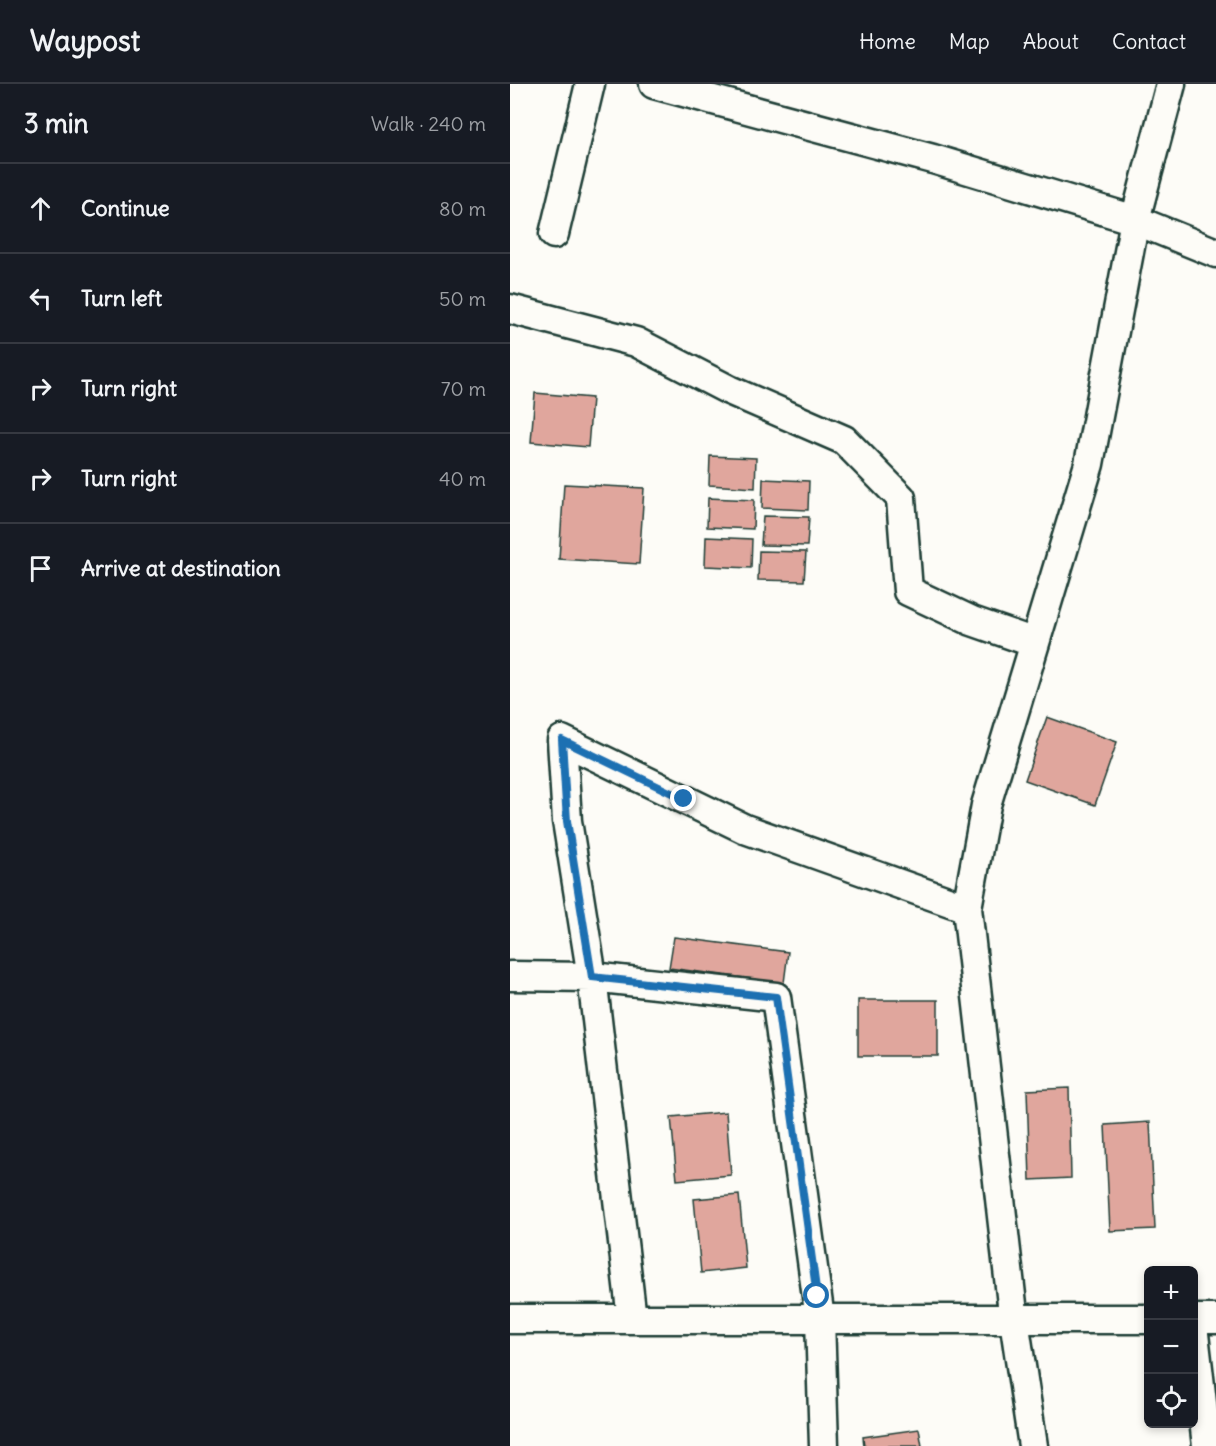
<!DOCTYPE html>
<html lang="en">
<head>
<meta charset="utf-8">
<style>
	:root { --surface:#171b24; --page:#20242c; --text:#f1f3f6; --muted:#9ea1a6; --line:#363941 }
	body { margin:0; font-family:Delius,sans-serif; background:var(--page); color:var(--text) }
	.controls { position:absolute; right:18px; bottom:18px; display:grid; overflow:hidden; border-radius:9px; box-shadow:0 3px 9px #0003 }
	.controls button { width:54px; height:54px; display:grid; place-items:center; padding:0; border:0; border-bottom:2px solid var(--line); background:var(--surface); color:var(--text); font:30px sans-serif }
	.stop { position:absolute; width:18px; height:18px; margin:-14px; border:4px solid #1f6fb2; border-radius:50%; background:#fff }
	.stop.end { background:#1f6fb2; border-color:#fff; box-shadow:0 2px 6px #0008 }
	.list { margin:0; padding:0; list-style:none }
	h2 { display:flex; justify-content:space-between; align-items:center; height:78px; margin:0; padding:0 24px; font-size:26px }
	h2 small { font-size:20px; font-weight:400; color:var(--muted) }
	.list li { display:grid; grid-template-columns:39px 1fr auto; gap:18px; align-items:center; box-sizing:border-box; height:90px; padding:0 24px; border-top:2px solid var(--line) }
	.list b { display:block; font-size:22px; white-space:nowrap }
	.list em { font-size:20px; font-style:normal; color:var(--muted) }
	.icon { flex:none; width:33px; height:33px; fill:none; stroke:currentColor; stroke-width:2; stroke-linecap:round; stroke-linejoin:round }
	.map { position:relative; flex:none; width:706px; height:1362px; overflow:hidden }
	header { display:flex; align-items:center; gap:36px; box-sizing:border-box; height:84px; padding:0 30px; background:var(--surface); border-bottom:2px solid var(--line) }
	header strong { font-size:28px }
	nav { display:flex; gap:33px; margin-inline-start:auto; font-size:21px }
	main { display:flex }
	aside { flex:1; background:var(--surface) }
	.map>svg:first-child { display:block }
	.building { fill:#e0a69d; stroke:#1f3d34; stroke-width:1.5 }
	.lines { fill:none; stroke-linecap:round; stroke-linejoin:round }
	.minor-casing { stroke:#1f3d34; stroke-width:33 }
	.minor { stroke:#fdfcf7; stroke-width:28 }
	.route { stroke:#1f6fb2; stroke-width:8 }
</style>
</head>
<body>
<header>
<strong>Waypost</strong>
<nav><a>Home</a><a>Map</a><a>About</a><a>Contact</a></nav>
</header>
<main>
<aside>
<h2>3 min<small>Walk · 240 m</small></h2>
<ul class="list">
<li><svg class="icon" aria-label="ahead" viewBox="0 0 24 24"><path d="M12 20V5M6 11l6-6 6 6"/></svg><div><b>Continue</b></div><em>80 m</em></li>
<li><svg class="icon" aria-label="left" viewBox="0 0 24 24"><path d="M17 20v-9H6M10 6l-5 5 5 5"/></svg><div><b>Turn left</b></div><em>50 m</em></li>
<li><svg class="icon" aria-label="right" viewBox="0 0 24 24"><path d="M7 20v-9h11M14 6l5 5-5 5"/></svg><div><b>Turn right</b></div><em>70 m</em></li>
<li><svg class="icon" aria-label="right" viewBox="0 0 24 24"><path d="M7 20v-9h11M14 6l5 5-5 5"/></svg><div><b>Turn right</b></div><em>40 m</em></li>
<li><svg class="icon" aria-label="arrive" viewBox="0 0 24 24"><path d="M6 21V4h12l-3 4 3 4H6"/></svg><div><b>Arrive at destination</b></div></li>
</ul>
</aside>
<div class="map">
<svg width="706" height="1362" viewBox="0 0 706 1362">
	<rect width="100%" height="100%" fill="#fdfcf7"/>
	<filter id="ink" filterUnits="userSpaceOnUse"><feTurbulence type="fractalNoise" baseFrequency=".0167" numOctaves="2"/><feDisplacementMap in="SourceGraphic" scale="12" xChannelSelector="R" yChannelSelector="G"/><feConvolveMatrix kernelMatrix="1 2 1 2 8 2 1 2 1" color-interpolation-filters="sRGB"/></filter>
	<g filter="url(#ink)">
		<path class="building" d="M25 309 82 314 78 363 21 358Z
			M200 372 246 374 245 404 199 401Z
			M253 395 299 397 298 426 252 424Z
			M54 400 134 404 129 480 49 475Z
			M198 414 244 416 243 445 197 443Z
			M253 432 299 433 297 462 251 461Z
			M196 453 242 455 241 484 195 482Z
			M249 467 296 468 294 497 248 496Z
			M537 633 607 658 585 721 515 696Z
			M164 853 278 868 274 899 159 884Z
			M348 916H428V972H348Z
			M559 1004 561 1094 520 1096 517 1006Z
			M216 1028 221 1091 167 1096 161 1033Z
			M640 1038 645 1145 600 1147 595 1041Z
			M229 1111 236 1184 191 1189 184 1115Z
			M409 1345 412 1362H354L353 1353Z"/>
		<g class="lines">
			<defs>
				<path id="minor" d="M144 0 423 75 625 136 706 169
					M44 150 80 0
					M0 225 126 258 219 306 334 356 391 414 398 507 462 537 525 559
					M0 892 82 893 266 913 310 1235 314 1362
					M0 1235H638
					M122 1235 82 893 57 737 52 656 235 745 457 824
					M684 1235H706
					M684 1250 697 1362
					M523 1362 503 1229 457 824 476 721 579 380 625 136 661 0"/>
			</defs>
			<use href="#minor" class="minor-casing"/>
			<use href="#minor" class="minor"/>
		</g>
	</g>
	<g class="lines" filter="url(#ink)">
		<path class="route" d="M174 715 52 656 57 737 82 893 266 913 307 1212"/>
	</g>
</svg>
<div class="controls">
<button>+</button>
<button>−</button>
<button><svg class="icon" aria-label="locate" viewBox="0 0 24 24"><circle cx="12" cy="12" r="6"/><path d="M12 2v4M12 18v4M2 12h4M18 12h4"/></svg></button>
</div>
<div class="stop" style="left:307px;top:1212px"></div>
<div class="stop end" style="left:174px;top:715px"></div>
</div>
</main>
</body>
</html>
